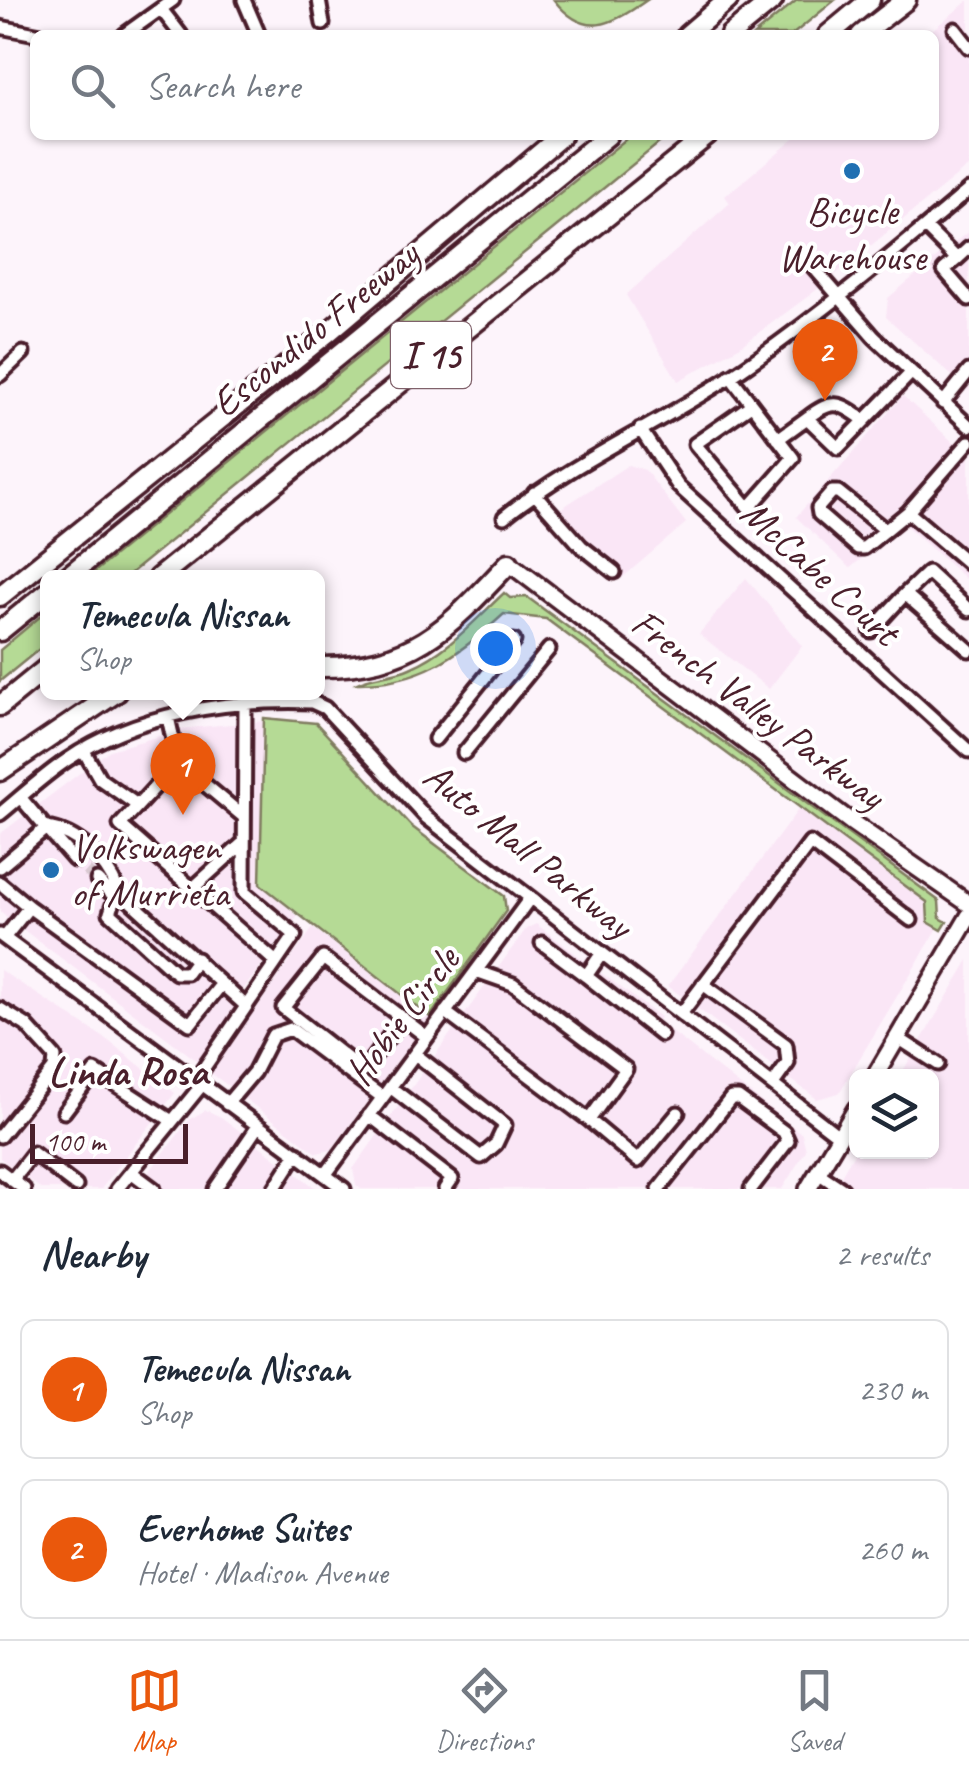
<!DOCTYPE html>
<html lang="en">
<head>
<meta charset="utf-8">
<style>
	:root { --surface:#fff; --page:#f6f6f7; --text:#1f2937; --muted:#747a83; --line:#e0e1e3; --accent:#ea580c }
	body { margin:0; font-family:Caveat,sans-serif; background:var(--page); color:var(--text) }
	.controls { position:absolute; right:30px; bottom:30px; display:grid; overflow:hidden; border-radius:15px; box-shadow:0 2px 8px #0004 }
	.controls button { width:90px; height:90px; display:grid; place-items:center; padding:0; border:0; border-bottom:2px solid var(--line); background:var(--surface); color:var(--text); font:50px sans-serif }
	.scale { position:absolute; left:30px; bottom:25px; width:158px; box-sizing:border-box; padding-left:10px; border:5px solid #4a1f2b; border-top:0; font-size:28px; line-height:35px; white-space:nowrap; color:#4a1f2b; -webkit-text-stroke:8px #fff; paint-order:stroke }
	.you { position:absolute; left:495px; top:648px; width:35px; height:35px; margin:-25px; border:8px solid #fff; border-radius:50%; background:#1a73e8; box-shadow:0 0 0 15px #1a73e833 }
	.badge { display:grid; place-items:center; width:65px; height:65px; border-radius:50%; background:var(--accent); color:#fff; font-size:32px; font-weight:700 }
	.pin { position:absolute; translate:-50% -82px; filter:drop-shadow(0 2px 5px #0008) }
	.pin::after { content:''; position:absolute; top:52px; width:35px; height:30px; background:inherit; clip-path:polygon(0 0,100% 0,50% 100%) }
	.popup { position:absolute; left:40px; top:570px; width:285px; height:130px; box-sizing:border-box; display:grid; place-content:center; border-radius:15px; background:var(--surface); filter:drop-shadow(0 2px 8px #0005); font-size:32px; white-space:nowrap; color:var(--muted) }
	.popup b { font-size:38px; color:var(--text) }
	.popup::after { content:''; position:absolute; left:50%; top:100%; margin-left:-20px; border:20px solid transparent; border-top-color:var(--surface) }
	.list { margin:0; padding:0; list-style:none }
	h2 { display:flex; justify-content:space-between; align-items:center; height:130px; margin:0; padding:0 40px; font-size:42px }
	h2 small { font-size:32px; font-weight:400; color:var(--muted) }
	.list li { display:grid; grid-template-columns:65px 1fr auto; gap:30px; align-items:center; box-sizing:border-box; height:140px; margin:0 20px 20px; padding:0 20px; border:2px solid var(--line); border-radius:15px }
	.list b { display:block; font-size:38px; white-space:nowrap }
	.list p { margin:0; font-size:32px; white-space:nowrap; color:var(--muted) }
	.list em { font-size:32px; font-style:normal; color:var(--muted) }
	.icon { flex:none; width:55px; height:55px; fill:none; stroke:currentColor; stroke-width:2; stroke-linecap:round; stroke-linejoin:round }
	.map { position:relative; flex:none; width:969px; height:1189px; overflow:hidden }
	.search { position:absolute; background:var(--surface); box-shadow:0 2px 8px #0004; left:30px; right:30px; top:30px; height:110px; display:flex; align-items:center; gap:25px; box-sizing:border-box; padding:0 35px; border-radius:15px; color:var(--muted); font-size:38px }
	.sheet { height:450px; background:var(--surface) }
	nav { display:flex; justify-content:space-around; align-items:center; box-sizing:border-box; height:140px; border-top:2px solid var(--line); background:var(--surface); font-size:28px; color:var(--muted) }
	nav a { display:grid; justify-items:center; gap:5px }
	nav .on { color:var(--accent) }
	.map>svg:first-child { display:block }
	.built { fill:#fae6f6 }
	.green { fill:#b5da95; stroke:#807c60; stroke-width:2.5 }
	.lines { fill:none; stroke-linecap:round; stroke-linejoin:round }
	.minor-tunnel { stroke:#d9c9d1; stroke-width:11; stroke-dasharray:11 5.5; stroke-linecap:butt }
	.minor-casing { stroke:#4a1f2b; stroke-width:19 }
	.major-casing { stroke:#4a1f2b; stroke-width:22 }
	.highway-casing { stroke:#4a1f2b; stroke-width:25 }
	.minor { stroke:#fff; stroke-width:11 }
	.major { stroke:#fff; stroke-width:15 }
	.highway { stroke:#fff; stroke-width:18 }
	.poi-dot { fill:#1f6fb2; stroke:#fff; stroke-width:4 }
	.labels { text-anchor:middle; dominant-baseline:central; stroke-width:8; stroke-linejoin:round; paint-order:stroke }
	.shield { fill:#fff; stroke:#80626b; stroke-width:2.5 }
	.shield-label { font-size:38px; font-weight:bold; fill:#4a1f2b }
	.poi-label { font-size:40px; fill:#4a1f2b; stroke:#fff }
	.street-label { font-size:40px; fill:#4a1f2b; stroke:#fff }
	.neighbourhood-label { font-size:42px; font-weight:bold; fill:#4a1f2b; stroke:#fff }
</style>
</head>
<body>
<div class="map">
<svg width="969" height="1189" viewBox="0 0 969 1189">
	<rect width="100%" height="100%" fill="#fdf4fb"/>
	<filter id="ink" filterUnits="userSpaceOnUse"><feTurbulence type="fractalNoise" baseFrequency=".01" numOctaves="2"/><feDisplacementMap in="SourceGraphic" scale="20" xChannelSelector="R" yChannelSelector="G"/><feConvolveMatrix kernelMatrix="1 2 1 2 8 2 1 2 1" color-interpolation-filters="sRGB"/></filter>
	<g filter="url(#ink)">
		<path class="built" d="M969 0V166L810 295 739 347 678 381 626 295 730 203 725 196 799 135H934V35H926Z
			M969 231V391L886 317 888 298Z
			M903 396 969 457V582L904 524 850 568 796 517Z
			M628 465 645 470 686 523 622 578 596 559 554 513Z
			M746 578 802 646 769 689 699 634Z
			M264 721 260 884 298 916 243 990 230 1020 200 1063 0 912V834L110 750 188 728Z
			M800 807 927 902 928 922 938 928 839 1093 817 1099 668 986Z
			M536 924 660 1017 658 1021 802 1134 806 1150 782 1189H361L356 1185 353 1169 526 929Z
			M313 928 430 1017 331 1150 317 1153 211 1073Z
			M969 960V1189H833L856 1150 932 1152V1076H900Z
			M0 970 106 1039 175 1093 101 1189H41L0 1158Z
			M206 1110 221 1117 317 1189H136L190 1119Z"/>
		<path class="green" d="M554 0H647C610 26 585 39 554 0Z
			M797 0H835L792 35H754Z
			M631 135H669L126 577H88Z
			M504 593 510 598 527 597 939 901 940 918 947 922 942 930 928 922 927 902 546 619 504 614C459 655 420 684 357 683 372 675 393 676 410 668 448 652 475 620 504 593Z
			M48 610V642L0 681V650Z
			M264 718 316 723 411 826 504 896 506 911 430 1017 260 884Z"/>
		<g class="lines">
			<path class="minor-tunnel" d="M74 860 97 880"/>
			<defs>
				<path id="minor" d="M244 0 259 35
					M319 0 323 24
					M161 9 181 35
					M0 27 41 35
					M955 29 969 47
					M124 35 173 0
					M925 227 957 259 944 270 969 299
					M957 259 969 248
					M809 262 874 337 969 426
					M0 375 23 353
					M730 376 793 458 749 508 695 444 751 405
					M943 403 969 371
					M807 418C832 399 839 401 864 420
					M640 429 678 486 969 751
					M778 439 807 418 838 448 911 373
					M534 493 581 546 614 572
					M908 512 969 564
					M504 517C578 458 665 422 742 369 822 314 895 252 969 190
					M884 529 838 492H832L818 508 819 514 858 548H864L908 512 969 442
					M905 594 928 572 969 610
					M871 631 905 594 969 650
					M168 717 178 762 120 825 276 962
					M435 739 514 641
					M84 751 100 779 137 805
					M464 753 549 649
					M178 762 244 817
					M0 814C22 796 43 776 67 760 136 713 230 699 312 702L325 708 427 818 840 1137
					M46 828C78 832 106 860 118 890L245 1005
					M46 828 74 860
					M0 867 46 828 20 797
					M97 880 115 897
					M0 883 29 907 4 938
					M192 889 244 842
					M118 890 110 913 176 973H187L197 959
					M29 907 190 1024 220 986
					M0 935 344 1189
					M542 943 586 976 602 953
					M586 976 661 1035
					M703 984 786 1045 788 1063 773 1084
					M0 1009 26 1025 55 1057 54 1069 0 1136
					M445 1012 589 1120 626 1069 513 984 476 971
					M681 1014 810 843 911 920
					M403 1018 363 1071 283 1008 323 958 427 1037
					M898 1038 938 1064
					M195 1081 295 935 244 892 245 705
					M390 1087 481 1157 496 1144 505 1125 415 1054
					M227 1104 254 1072 273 1035 291 1029 382 1097
					M64 1112 95 1071 172 1121
					M369 1115 452 1179 445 1189
					M589 1120 638 1161 678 1113
					M0 1171 24 1189
					M131 1172 154 1189
					M818 1173 842 1189
					M326 1174 530 898
					M12 1180 33 1153 76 1186
					M117 1189 201 1086
					M215 1189 258 1126
					M274 1189 297 1153
					M659 1189 731 1098H738L784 1132 788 1141 751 1189"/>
				<path id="major" d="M509 563 851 822 969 904
					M875 1076 969 916
					M808 1189 856 1109"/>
				<path id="highway" d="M687 35 728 0
					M730 35 773 0
					M828 35 870 0
					M861 35 906 0
					M66 578 608 135
					M158 578 708 135
					M0 596 326 334 562 135
					M0 631 48 592
					M318 667C413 668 448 628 509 563
					M0 706 48 667
					M0 771 117 692"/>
			</defs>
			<use href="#minor" class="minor-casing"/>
			<use href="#major" class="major-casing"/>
			<use href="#highway" class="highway-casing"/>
			<use href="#minor" class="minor"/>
			<use href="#major" class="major"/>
			<use href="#highway" class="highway"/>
		</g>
	</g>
	<g class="poi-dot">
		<circle cx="852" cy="171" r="10"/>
		<circle cx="51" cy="870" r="10"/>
	</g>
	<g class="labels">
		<rect class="shield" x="391" y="322" width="80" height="66" rx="8"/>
		<g class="shield-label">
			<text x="431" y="355">I 15</text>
		</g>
		<g class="poi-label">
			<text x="852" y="211">Bicycle<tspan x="852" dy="46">Warehouse</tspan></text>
			<text x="71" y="847" text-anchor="start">Volkswagen<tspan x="71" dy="46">of Murrieta</tspan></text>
		</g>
		<g class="street-label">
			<text transform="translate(315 329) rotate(-39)">Escondido Freeway</text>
			<text transform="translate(820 572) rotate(42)">McCabe Court</text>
			<text transform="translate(758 709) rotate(37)">French Valley Parkway</text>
			<text transform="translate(528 850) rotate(39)">Auto Mall Parkway</text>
			<text transform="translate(402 1016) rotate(-53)">Hobie Circle</text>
		</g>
		<g class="neighbourhood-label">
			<text x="128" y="1071">Linda Rosa</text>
		</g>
	</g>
</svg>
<div class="controls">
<button><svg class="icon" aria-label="layers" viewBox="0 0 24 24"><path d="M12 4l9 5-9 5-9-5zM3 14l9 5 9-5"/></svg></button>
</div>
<div class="scale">100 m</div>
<div class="you"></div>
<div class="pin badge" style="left:183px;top:815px">1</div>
<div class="popup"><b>Temecula Nissan</b>Shop</div>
<div class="pin badge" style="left:825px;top:401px">2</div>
<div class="search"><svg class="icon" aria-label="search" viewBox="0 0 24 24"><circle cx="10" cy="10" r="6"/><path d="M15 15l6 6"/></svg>Search here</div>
</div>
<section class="sheet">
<h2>Nearby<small>2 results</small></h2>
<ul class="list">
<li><span class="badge">1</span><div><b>Temecula Nissan</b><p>Shop</p></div><em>230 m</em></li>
<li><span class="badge">2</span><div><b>Everhome Suites</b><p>Hotel · Madison Avenue</p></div><em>260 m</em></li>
</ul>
</section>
<nav>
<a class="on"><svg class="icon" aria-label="map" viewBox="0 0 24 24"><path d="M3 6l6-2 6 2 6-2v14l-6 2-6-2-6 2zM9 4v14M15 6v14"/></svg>Map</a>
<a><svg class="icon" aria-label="directions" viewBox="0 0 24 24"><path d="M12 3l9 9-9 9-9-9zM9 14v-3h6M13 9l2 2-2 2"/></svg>Directions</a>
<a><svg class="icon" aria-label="saved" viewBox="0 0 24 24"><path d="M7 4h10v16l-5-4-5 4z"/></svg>Saved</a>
</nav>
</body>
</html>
